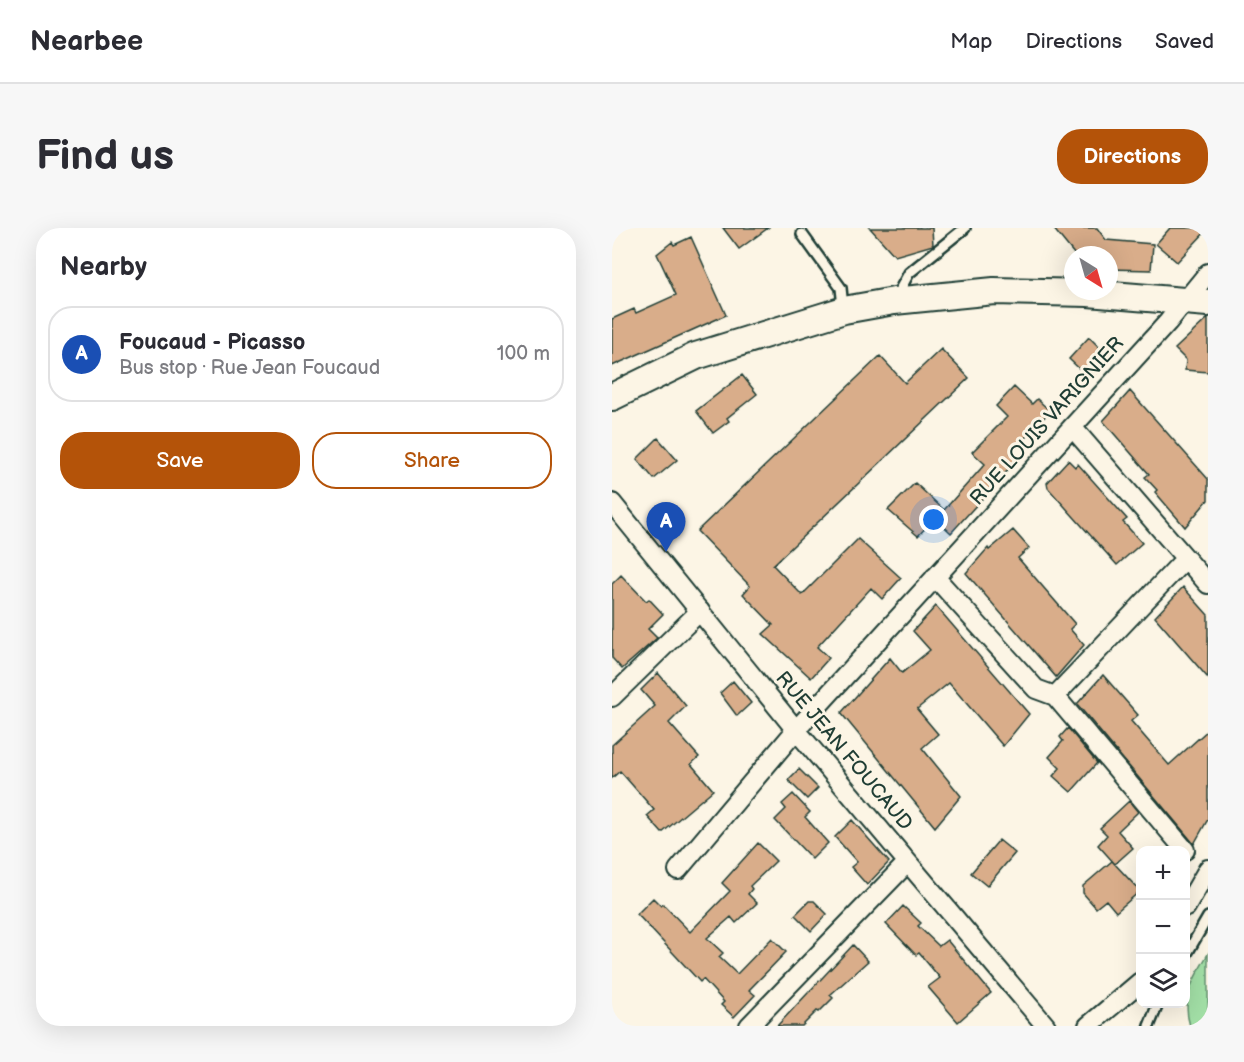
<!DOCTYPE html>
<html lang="en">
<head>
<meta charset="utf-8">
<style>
	:root { --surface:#fff; --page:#f7f7f7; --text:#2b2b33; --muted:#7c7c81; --line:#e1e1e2; --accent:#b45309 }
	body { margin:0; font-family:"Balsamiq Sans",sans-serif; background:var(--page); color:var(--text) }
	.controls { position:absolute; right:18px; bottom:18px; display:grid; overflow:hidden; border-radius:12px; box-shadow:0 6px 24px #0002 }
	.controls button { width:54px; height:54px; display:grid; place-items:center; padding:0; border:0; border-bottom:2px solid var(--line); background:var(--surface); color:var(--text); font:30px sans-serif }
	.compass { position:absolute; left:452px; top:18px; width:54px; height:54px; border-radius:50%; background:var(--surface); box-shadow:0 6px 24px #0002; rotate:143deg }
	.you { position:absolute; left:322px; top:292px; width:21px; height:21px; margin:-15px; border:4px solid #fff; border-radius:50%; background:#1a73e8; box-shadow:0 0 0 9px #1a73e833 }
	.badge { display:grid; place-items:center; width:39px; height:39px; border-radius:50%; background:var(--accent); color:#fff; font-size:20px; font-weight:700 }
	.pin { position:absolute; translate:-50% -50px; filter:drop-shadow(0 2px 3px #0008) }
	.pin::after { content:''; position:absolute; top:32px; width:21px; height:18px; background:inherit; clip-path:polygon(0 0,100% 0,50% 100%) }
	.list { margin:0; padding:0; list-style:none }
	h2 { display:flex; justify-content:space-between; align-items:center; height:78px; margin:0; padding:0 24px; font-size:26px }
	h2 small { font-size:20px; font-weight:400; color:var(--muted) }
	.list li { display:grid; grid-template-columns:39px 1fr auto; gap:18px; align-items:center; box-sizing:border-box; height:96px; margin:0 12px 12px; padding:0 12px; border:2px solid var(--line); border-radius:24px }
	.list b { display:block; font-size:22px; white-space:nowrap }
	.list p { margin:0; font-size:20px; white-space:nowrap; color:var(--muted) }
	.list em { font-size:20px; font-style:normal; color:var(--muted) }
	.actions { display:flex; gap:12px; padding:18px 24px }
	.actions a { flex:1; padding:14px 0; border:2px solid var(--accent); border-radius:24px; text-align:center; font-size:21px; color:var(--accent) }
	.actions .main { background:var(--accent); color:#fff }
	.icon { flex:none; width:33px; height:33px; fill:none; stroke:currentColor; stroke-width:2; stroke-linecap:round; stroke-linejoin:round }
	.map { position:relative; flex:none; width:596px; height:798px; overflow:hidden; border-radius:24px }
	header { display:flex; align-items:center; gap:36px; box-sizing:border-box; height:84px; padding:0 30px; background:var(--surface); border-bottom:2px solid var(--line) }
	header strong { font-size:28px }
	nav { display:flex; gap:33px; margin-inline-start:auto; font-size:21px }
	.intro { display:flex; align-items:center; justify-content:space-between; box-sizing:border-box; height:144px; padding:0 36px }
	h1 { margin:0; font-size:42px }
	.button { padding:15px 27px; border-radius:24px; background:var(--accent); color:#fff; font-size:21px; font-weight:700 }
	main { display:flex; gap:36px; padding:0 36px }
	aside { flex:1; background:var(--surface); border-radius:24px; box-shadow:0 6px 24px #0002 }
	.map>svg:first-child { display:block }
	.green { fill:#a2dfa6; stroke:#608e6d; stroke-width:1.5 }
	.building { fill:#d9ad8a; stroke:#1f3d34; stroke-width:1.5 }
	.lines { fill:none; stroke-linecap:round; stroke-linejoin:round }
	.service-casing { stroke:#1f3d34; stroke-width:14 }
	.minor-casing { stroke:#1f3d34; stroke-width:22 }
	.secondary-casing { stroke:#1f3d34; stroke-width:30 }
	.service { stroke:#fcf5e5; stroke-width:9 }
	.minor { stroke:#fcf5e5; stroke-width:18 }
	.secondary { stroke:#fcf5e5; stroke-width:26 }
	.labels { text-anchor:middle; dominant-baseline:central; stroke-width:6; stroke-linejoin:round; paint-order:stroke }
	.street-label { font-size:20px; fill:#1f3d34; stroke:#fcf5e5 }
</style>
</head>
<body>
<header>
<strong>Nearbee</strong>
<nav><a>Map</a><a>Directions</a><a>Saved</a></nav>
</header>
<div class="intro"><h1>Find us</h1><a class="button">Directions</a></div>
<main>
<aside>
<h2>Nearby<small></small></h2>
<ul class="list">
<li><span class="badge" style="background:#1a4fb4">A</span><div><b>Foucaud - Picasso</b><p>Bus stop · Rue Jean Foucaud</p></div><em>100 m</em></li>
</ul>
<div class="actions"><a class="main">Save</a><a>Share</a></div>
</aside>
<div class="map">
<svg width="596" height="798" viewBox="0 0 596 798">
	<rect width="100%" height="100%" fill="#fcf5e5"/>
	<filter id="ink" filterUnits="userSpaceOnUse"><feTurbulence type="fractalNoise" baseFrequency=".0167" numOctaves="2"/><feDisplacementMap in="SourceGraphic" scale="12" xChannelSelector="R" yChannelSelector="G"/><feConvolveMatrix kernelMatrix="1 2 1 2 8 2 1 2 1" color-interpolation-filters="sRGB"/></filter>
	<g filter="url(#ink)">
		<path class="green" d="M596 726V798H578C569 769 582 750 596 726Z"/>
		<path class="building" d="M111 0H156L127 21Z
			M258 0H320L321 17 283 28Z
			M441 0H485L494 12 541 16 539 42 497 41V27H463Z
			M558 0H596V1L565 34 544 16Z
			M79 9 114 87 0 138V91L22 81 24 85 64 67 45 26 60 14 62 17Z
			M596 90V144L573 142 574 132 563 121Z
			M477 109 498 130 478 151 457 131Z
			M329 121 357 150 161 337 190 367 246 311 289 350 270 371 259 360 205 419 217 430 199 450 151 406 161 397 131 366 138 358 85 303 268 128 293 155Z
			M130 147 145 166 115 190 117 193 101 205 84 183Z
			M402 159 420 176 425 171 438 183 399 225 406 231 339 305 324 291 373 236 360 224 395 189 384 178Z
			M518 163 596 251V272L573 299 543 264 545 262 533 249 537 246 491 193Z
			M46 210 65 232 42 251 25 231Z
			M456 232 463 239 466 236 515 291 511 294 530 315 505 337 436 260 435 255Z
			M303 255 331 281 306 308 276 282Z
			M401 302 417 320 406 330 463 396 458 401 472 417 444 449 354 345 376 320 377 322Z
			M9 347 34 373 37 371 51 386 36 401 45 410 10 441 0 430V356Z
			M571 359 596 387V450L543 389Z
			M324 378 417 486 391 518 337 455 305 481 326 506 310 520 349 568 323 599 229 485 278 430 290 445 318 422 301 403Z
			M46 445 74 478 57 495 87 529 79 536 101 562 50 605 35 588 42 582 8 543 0 550V517L43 478 29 462Z
			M491 447 526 487 519 493 557 537 596 502V591L582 616 465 476Z
			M121 453 139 475 125 488 108 465Z
			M456 500 485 535 459 564 441 548 448 540 437 529 451 513 448 509Z
			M187 541 206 560 195 571 176 552Z
			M181 566 198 584 193 589 216 615 200 631 163 592 174 581 170 576Z
			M517 573 526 584 506 603 521 620 503 636 486 617 495 607 488 600Z
			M240 592 277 634 255 657 239 639 245 634 223 609Z
			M387 612 403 625 375 658 359 645Z
			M146 615 164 633 138 658 140 661 136 666 145 675 124 695 119 689 95 710 111 725 107 729 125 746 160 710 174 724 137 762 143 767 122 789 109 777 112 774 91 751 88 754 25 686 41 670 49 678 51 676 78 704 118 663 110 655Z
			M500 633 528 663 504 684 494 672 484 680 471 665V658Z
			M197 673H202L215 686 199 703 183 687Z
			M291 678 309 695 306 698 327 718 335 712 379 765 346 794 316 759 328 750 307 725 304 727 274 696Z
			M241 717 256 733 218 767 221 770 207 784 205 783 190 798H165Z"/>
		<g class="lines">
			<defs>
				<path id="service" d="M190 6 229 60 231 79
					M284 69 297 45 353 0
					M574 727 596 689
					M537 798 546 776"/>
				<path id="minor" d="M460 199 596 356
					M0 275 184 502 434 798
					M323 349 424 461 443 468 573 622
					M443 468 574 330
					M0 469 88 383
					M66 642 184 502 556 94 596 45
					M574 679 596 641
					M137 798 295 635
					M476 798 528 754"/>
				<path id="secondary" d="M0 169 84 128 232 82 282 73 382 63 476 65 596 75"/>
			</defs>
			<use href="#service" class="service-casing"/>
			<use href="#minor" class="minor-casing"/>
			<use href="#secondary" class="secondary-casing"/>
			<use href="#service" class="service"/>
			<use href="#minor" class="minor"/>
			<use href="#secondary" class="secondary"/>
		</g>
	</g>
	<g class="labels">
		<g class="street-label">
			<text transform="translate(435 193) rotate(-48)">RUE LOUIS VARIGNIER</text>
			<text transform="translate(232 523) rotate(50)">RUE JEAN FOUCAUD</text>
		</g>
	</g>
</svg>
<div class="controls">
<button>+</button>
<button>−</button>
<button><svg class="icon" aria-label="layers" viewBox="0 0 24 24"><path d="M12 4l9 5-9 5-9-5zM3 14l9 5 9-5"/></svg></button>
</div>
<svg class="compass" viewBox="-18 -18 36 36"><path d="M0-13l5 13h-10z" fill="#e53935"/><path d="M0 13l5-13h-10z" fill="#7c7c81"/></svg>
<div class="you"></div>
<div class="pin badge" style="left:54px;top:324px;background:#1a4fb4">A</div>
</div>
</main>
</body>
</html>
